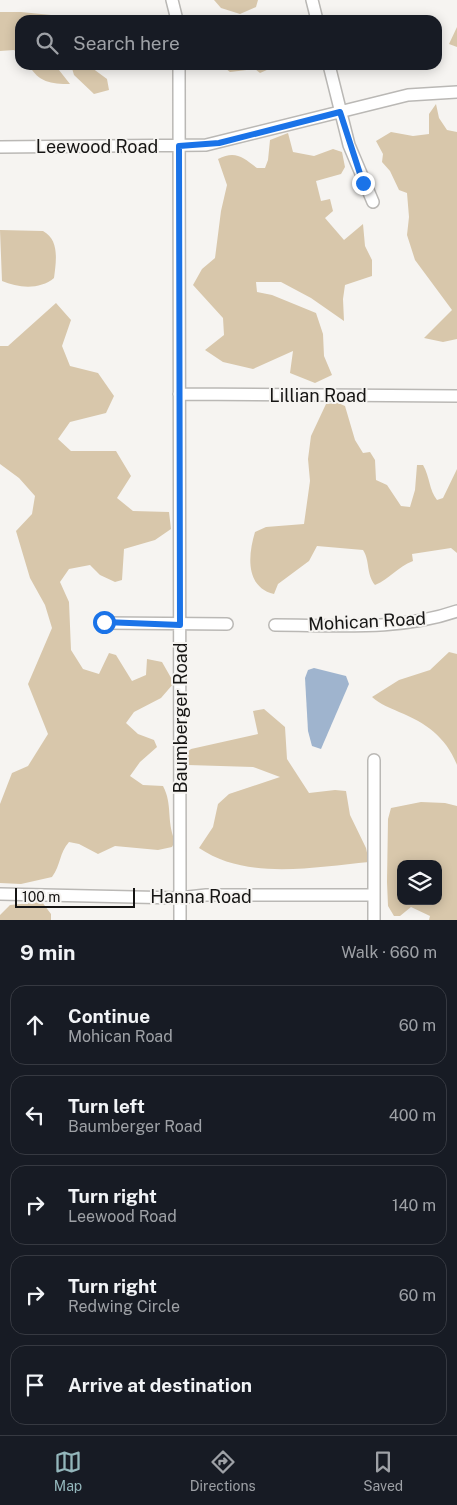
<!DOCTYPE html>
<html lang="en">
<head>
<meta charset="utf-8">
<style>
	:root { --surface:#171b24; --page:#242831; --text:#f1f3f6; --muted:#9ea1a6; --line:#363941; --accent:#93b6bb }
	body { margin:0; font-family:"Public Sans",sans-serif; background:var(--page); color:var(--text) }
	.controls { position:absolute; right:15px; bottom:15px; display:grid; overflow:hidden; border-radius:10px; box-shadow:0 2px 12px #0003 }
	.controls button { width:45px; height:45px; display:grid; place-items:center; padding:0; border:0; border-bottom:1px solid var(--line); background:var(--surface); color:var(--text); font:25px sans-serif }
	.scale { position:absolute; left:15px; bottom:12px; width:120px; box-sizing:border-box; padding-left:5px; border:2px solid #161514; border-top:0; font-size:14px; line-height:18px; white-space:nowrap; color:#161514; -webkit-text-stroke:4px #f6f4f1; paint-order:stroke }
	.stop { position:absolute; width:15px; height:15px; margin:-11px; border:4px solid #1a73e8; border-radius:50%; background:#fff }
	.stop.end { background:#1a73e8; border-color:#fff; box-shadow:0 1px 5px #0008 }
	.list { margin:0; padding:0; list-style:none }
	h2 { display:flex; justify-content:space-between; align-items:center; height:65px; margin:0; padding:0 20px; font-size:21px }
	h2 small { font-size:16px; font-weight:400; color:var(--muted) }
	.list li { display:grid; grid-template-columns:32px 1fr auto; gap:15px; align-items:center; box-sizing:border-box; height:80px; margin:0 10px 10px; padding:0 10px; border:1px solid var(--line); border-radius:15px }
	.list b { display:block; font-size:19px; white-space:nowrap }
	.list p { margin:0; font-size:16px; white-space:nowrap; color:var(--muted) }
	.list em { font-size:16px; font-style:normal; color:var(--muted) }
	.icon { flex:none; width:28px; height:28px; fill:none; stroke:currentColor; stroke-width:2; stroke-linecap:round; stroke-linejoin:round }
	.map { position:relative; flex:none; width:457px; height:920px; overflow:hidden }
	.search { position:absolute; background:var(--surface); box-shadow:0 2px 12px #0003; left:15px; right:15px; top:15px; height:55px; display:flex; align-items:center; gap:12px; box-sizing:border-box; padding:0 18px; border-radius:15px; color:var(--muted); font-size:19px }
	.sheet { height:515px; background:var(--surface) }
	nav { display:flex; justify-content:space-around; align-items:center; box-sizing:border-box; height:70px; border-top:1px solid var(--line); background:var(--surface); font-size:14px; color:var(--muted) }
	nav a { display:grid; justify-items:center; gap:2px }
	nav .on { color:var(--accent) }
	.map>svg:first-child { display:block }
	.green { fill:#d8c7ab; fill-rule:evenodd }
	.water { fill:#9fb4ce }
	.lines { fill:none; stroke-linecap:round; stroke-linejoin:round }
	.minor-casing { stroke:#bab8b5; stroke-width:14 }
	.minor { stroke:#fff; stroke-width:11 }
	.route { stroke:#1a73e8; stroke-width:6 }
	.labels { text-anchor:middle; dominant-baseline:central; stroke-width:4; stroke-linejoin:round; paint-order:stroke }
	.street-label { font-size:18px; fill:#161514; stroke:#f6f4f1 }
</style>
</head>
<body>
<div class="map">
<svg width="457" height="920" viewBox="0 0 457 920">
	<rect width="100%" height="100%" fill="#f6f4f1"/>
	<path class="green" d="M214 0H258L256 7 240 14 221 8Z
		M0 12H21L101 20H20V55L14 50 0 51Z
		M457 27V47L449 44Z
		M29 65H55L70 84C51 84 38 82 29 65Z
		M71 65H88L107 79 109 90 94 94 74 75Z
		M221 65H278L260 73 255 69 230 72Z
		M344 65H379L356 69 343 67Z
		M436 104 439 118 447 130 457 132V339L443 342 424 338 452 310 415 260 407 235 409 217 407 193 399 190 390 171 382 162 383 154 376 141 391 132 413 136 429 134V114Z
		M288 133 293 152 314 156 333 149 342 152 345 167 341 174 316 181 321 201 330 199 333 211 325 218 344 240 363 224 365 246 372 260V276L345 285 343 299 344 321 311 298 281 282H256L257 292 272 295 316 313 323 334 324 356 332 375 315 383 290 373 293 351 253 369 223 362 205 350 224 335 223 318 193 285 202 269 215 258 221 211 227 185 218 159C235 150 243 157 257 168H265L268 160 270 140Z
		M0 230 43 231C60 240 56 262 54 278 40 290 18 288 2 281Z
		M56 303 71 320 62 346 70 366 98 373 114 396 106 413 70 422 58 439 71 451H116L131 476 117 498 133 511 169 512 171 529 155 540 124 549 122 580 115 582 100 575 90 565 69 569 60 582 69 602 71 650 83 669 99 674 109 653 116 655 132 681 146 675 147 659 162 662 174 683 161 698 134 712 126 723 138 734 154 740 157 747 140 762 130 776 143 785 163 786C173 805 166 820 175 841L172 847 158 850 115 846 98 854 79 844 69 842C59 853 61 865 52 877L21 884 0 883V804L12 773 28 766 48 734 28 684 52 628 45 605 30 578 16 531 32 514 35 496 19 478 0 464V346H8Z
		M338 403 345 406 355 440 363 453 370 452 375 460 376 480 387 485 401 506 410 507 415 490 417 465H423C430 477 429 490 437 500L443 498 457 469V553L451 548 412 554 413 561C397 567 390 579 375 585 366 574 370 560 363 550L317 546 309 561 278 584 274 594C245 587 248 555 255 532L266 527 304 524 310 481 308 459 311 436 326 404Z
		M449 652 457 654V765C446 737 426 723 399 712 389 707 381 705 372 697L399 680 430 670Z
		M264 709 285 727 287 759 309 793 335 790 346 791 350 815 366 848 369 862C314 867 248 881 199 848L213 827 218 804 229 794 280 777 253 767 188 765 186 753 191 749 258 734 253 711Z
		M421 802 445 803 457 806V920H429L430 916 411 907 400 916H394L388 906 387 882 388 819 391 808ZM401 864H438V901H401Z
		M42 902 51 914V920H0V915L10 905Z"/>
	<path class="water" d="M314 668 346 676 349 684 321 749 312 746 308 731 305 678 308 670Z"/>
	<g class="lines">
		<defs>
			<path id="minor" d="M172 0 177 20
				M312 0 317 20
				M179 65 180 920
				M329 65 349 145 373 202
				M0 147 206 145 408 95 457 92
				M179 394 457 396
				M104 623 227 624
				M275 625C335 625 400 631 457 611
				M0 894 179 898 206 895H373
				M374 920V760"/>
		</defs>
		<use href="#minor" class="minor-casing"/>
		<use href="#minor" class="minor"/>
	</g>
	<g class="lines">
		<path class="route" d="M104 622 180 625 179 146 219 143 340 112 363 183"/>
	</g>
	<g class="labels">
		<g class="street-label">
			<text x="97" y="146">Leewood Road</text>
			<text x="318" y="395">Lillian Road</text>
			<text transform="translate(367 621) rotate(-3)">Mohican Road</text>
			<text transform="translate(180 718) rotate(-90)">Baumberger Road</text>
			<text x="201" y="896">Hanna Road</text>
		</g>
	</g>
</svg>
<div class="controls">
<button><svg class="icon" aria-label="layers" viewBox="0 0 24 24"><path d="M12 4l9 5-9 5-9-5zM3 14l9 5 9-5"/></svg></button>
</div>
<div class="scale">100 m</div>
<div class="stop" style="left:104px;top:622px"></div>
<div class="stop end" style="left:363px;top:183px"></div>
<div class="search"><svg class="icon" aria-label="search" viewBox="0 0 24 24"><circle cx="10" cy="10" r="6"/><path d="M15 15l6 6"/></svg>Search here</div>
</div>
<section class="sheet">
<h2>9 min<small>Walk · 660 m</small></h2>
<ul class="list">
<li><svg class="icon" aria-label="ahead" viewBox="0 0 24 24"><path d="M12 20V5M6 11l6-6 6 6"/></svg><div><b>Continue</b><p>Mohican Road</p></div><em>60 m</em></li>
<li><svg class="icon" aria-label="left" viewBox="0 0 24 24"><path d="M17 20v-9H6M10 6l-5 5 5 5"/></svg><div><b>Turn left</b><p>Baumberger Road</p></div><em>400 m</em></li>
<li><svg class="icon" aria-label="right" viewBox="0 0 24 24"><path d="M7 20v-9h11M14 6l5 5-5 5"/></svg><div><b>Turn right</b><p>Leewood Road</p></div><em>140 m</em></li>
<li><svg class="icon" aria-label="right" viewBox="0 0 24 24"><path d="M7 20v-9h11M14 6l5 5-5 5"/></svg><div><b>Turn right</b><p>Redwing Circle</p></div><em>60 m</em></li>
<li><svg class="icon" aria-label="arrive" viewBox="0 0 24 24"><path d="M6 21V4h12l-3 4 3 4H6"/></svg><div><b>Arrive at destination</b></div></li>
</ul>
</section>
<nav>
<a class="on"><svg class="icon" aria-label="map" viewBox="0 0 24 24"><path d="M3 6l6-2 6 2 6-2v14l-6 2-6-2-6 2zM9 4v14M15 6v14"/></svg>Map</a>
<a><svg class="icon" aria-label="directions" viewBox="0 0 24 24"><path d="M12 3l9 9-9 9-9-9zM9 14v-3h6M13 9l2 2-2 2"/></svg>Directions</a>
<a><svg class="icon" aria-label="saved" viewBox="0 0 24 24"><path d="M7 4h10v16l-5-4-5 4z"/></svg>Saved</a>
</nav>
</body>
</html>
